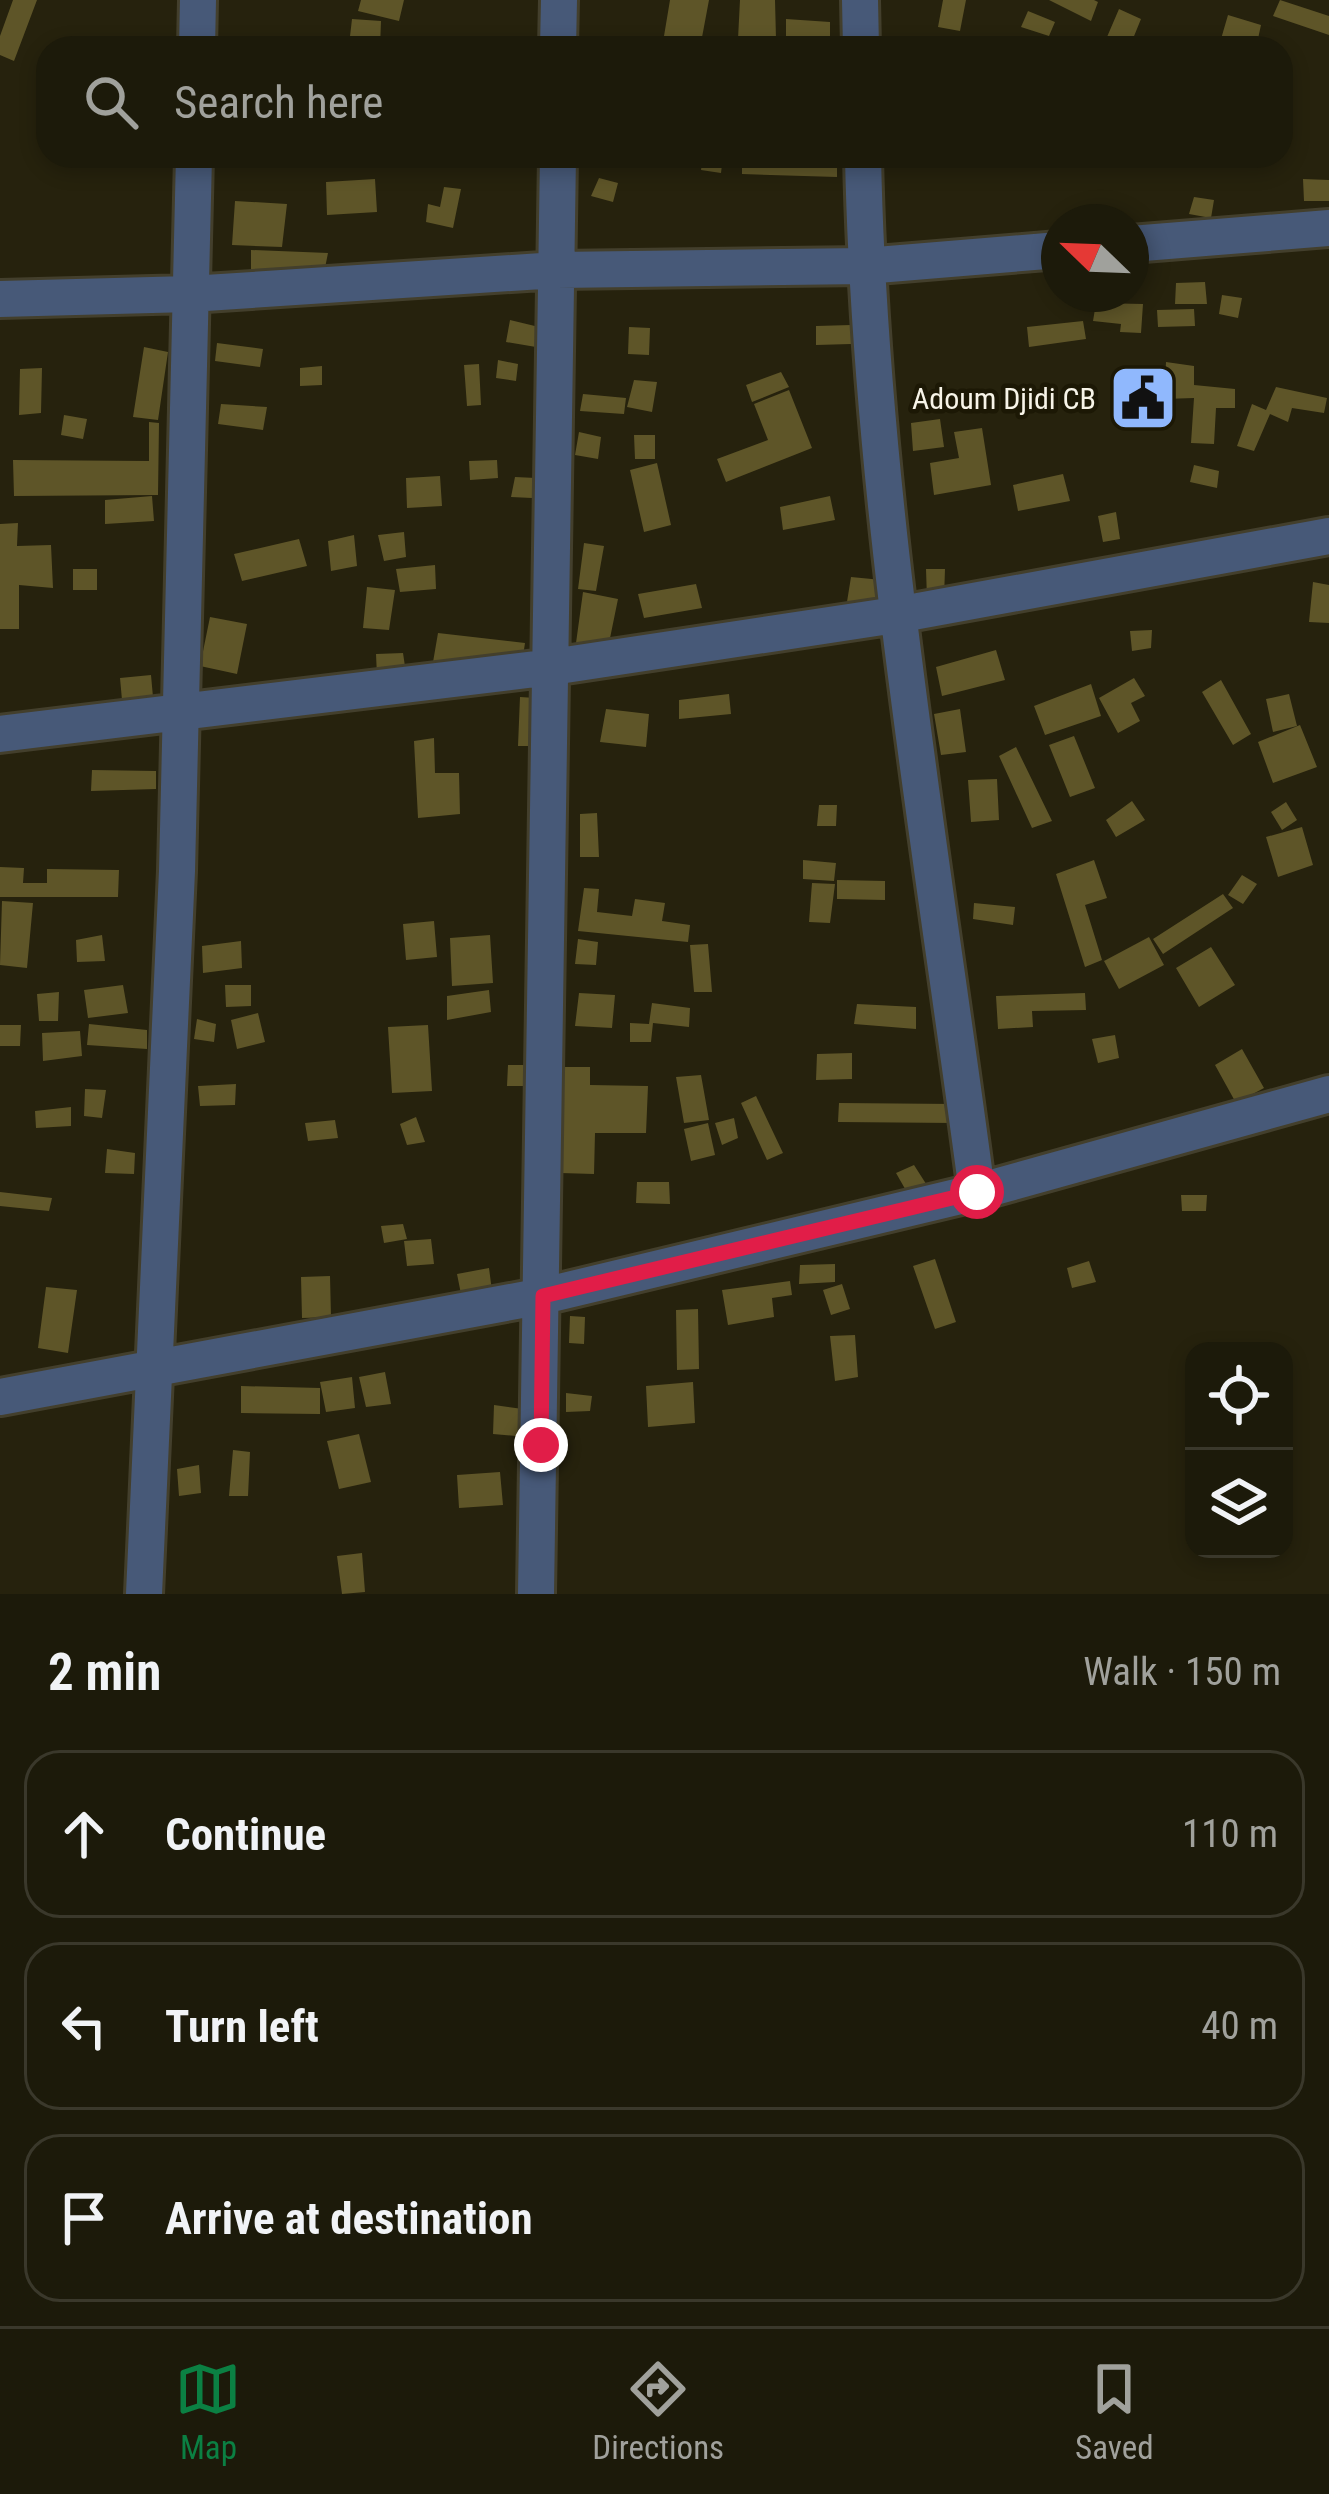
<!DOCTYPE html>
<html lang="en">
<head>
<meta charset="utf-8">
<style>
	:root { --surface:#1c1a0a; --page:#292718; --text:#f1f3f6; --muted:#a0a19c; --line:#3a382b; --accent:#0b8043 }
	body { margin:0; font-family:"Roboto Condensed",sans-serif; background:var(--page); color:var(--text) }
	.controls { position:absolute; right:36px; bottom:36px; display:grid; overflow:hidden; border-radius:24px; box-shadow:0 6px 18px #0003 }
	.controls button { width:108px; height:108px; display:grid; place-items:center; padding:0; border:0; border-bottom:3px solid var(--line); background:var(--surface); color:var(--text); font:60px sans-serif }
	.compass { position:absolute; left:1041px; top:204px; width:108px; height:108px; border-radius:50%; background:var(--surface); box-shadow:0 6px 18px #0003; rotate:293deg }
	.stop { position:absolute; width:36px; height:36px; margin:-27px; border:9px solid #e11d48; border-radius:50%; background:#fff }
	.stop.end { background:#e11d48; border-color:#fff; box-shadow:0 3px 12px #0008 }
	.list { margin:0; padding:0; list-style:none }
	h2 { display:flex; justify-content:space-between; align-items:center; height:156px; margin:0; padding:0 48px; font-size:51px }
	h2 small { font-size:39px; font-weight:400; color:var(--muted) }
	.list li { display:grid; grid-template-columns:78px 1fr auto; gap:36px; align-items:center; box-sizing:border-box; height:168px; margin:0 24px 24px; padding:0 24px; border:3px solid var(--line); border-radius:36px }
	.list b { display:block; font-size:45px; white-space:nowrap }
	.list em { font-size:39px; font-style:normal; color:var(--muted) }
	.icon { flex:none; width:66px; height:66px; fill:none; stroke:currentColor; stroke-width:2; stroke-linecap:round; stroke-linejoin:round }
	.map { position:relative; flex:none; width:1329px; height:1594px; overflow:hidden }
	.search { position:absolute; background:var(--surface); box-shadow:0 6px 18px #0003; left:36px; right:36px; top:36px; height:132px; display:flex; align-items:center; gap:30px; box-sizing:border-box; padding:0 42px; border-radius:36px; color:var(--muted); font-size:45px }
	.sheet { height:732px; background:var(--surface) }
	nav { display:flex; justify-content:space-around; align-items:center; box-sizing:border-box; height:168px; border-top:3px solid var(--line); background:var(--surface); font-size:33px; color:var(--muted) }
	nav a { display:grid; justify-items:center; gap:6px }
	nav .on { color:var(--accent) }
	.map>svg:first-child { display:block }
	.building { fill:#5e5528 }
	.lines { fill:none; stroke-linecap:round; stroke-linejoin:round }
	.minor-casing { stroke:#433f2c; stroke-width:42 }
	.minor { stroke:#475978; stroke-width:36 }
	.route { stroke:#e11d48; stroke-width:15 }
	.labels { text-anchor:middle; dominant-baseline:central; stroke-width:9; stroke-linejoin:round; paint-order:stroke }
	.poi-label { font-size:30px; fill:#f7f4e8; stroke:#1c1805; text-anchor:end }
</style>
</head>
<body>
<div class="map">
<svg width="1329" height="1594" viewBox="0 0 1329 1594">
	<rect width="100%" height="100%" fill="#26220d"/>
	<path class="building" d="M13 0H37L14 61 0 55V36Z
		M361 0H404L399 21 358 11Z
		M670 0H709L700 48H662Z
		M740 0H775L776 39H738Z
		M943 0H966L960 31 938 27Z
		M1049 0H1094L1098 2 1091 21Z
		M1280 0 1329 16V35L1273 16Z
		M1119 9 1141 19 1130 46 1107 37Z
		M1028 11 1055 22 1049 36 1021 27Z
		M1228 15 1261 25 1256 48H1234L1235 43 1221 39Z
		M352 19 381 21 380 48 349 45Z
		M786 19 830 22V40L786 38Z
		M658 156H723L721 173 701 170 702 163Z
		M742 156H837V177L742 174Z
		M599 178 618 183 613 202 591 196Z
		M375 179 377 212 327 215 326 182Z
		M1303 179 1329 180V201H1304Z
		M444 187 461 189 453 228 426 222 428 204 440 207Z
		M1194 197 1214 200 1211 218 1189 214Z
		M235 201 287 204 282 247 232 245Z
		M251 250 328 253 324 273 251 272Z
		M1205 282 1207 304H1175L1176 283Z
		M1222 295 1242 298 1238 318 1219 314Z
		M1096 303 1143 304 1141 333 1120 332 1121 324 1093 321Z
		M1194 309 1195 326 1158 327 1157 310Z
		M510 320 539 327 536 347 506 342Z
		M1083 321 1086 339 1029 347 1027 327Z
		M851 325V344L816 345V326Z
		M629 327 650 328 649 355 628 354Z
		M217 343 263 349 260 367 215 361Z
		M144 347 168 352 158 420 133 417Z
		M498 360 518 364 516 381 496 378Z
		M1166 362 1194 366V385L1235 389V408H1216L1214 444 1191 443 1194 398 1164 399Z
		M479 364 481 405 467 406 464 365Z
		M322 366V385L300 386V368Z
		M42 368 41 413 19 415 20 369Z
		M781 372 789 387 752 402 746 385Z
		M634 380 657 382 652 412 627 407Z
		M1276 387 1327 398 1324 413 1292 408 1288 422 1270 414 1254 451 1237 446 1252 404 1266 410Z
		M789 390 812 448 726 482 717 459 768 440 754 404Z
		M583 394 626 398 624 414 580 411Z
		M221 404 267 407 263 430 218 424Z
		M64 415 87 419 83 439 61 435Z
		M940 419 944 447 913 451 911 423Z
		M149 422 159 423 158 495 14 496 13 460 149 461Z
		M982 428 991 485 934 495 930 463 959 458 954 432Z
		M579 432 601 437 598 459 575 455Z
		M634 435H655V459H635Z
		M497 460 498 478 470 480 469 461Z
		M657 463 671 525 644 532 630 470Z
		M1194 465 1219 471 1217 488 1190 482Z
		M1063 474 1070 501 1018 511 1013 485Z
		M440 476 442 506 407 508 406 478Z
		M515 477 536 478 532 498 511 497Z
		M152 496 154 521 105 524V500Z
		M830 496 835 520 783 530 780 507Z
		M1116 512 1120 539 1103 542 1098 516Z
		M18 523 17 546 51 545 53 588 19 585V629H0V524Z
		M404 532 406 557 384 561 378 535Z
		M354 535 357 566 331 571 328 541Z
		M299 539 307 566 242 581 234 554Z
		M584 543 604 546 596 591 578 589Z
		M435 565 436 589 400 592 396 569Z
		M73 569H97V590H73Z
		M926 569H945L944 598 927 599Z
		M851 577 882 580 877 610 846 608Z
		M1313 582 1329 585V623L1309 622Z
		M696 584 702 608 644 618 638 594Z
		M367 587 395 590 389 630 363 628Z
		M583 592 618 599 608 648 576 643Z
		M210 617 247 624 237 674 200 666Z
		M1152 630 1151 648 1132 651 1130 631Z
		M438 633 525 643 522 663 432 668Z
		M996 650 1005 680 942 696 936 667Z
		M403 653 406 673 377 676 376 654Z
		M151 675 154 708 123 711 120 678Z
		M1134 678 1145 696 1131 703 1140 721 1118 733 1099 698Z
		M1221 680 1251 734 1233 745 1202 692Z
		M1091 684 1101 716 1045 735 1034 706Z
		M729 694 731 714 679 719V700Z
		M1289 694 1297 726 1273 732 1266 699Z
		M520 697 536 698 534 746H518Z
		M606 709 649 714 646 747 600 742Z
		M960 709 966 752 941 755 934 714Z
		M1300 725 1317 767 1273 783 1258 742Z
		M1074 736 1095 788 1070 797 1049 745Z
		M434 738 435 773H459L460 814 418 818 414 741Z
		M1016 747 1052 821 1032 828 999 756Z
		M92 770 156 771V789L91 791Z
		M997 779 999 820 971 822 968 780Z
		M1132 801 1145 820 1116 837 1106 820Z
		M1286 802 1297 820 1282 830 1271 812Z
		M819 805H837L836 826H817Z
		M597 813 599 857H580V814Z
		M1302 827 1313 865 1278 877 1266 837Z
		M803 860 836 863 834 881 803 879Z
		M1094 860 1107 898 1085 905 1102 960 1085 967 1056 874Z
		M0 867 24 868 23 883H47V869L119 870 118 897H0Z
		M1242 875 1257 884 1243 904 1228 895Z
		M837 880 885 881V900L837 899Z
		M812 883 835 884 830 923 809 922Z
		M584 888 599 889 597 912 632 916 635 899 665 903 662 921 690 925 688 942 578 931Z
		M1223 894 1233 908 1163 954 1153 939Z
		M2 901 33 903 27 968 0 965Z
		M974 903 1015 907 1013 925 973 919Z
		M434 921 437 957 406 960 403 924Z
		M102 935 105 961 77 962 76 940Z
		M490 935 493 983 452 986 450 938Z
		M1149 937 1164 965 1119 989 1104 961Z
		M578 939 598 942 596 965 575 964Z
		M241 941 242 968 203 973 202 946Z
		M708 944 712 992H694L690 945Z
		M1211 947 1235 985 1199 1007 1176 968Z
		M123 985 128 1013 88 1018 84 990Z
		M225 985H251V1006L226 1007Z
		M489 990 491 1012 447 1020V996Z
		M59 992 58 1021H39L37 994Z
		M579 993 615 995 612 1028 575 1026Z
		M1085 993 1086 1010 1032 1011 1033 1027 998 1029 996 996Z
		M652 1003 690 1008 689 1027 653 1023 651 1042H630V1023L649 1024Z
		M857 1004 916 1007V1029L854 1024Z
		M258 1013 265 1042 237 1049 231 1020Z
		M197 1019 216 1024 214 1042 194 1039Z
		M89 1024 147 1030V1049L87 1045Z
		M0 1025H21L20 1046H0Z
		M428 1025 432 1091 392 1093 388 1027Z
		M80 1031 82 1056 43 1061 42 1033Z
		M1115 1035 1119 1058 1098 1063 1092 1039Z
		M1242 1049 1264 1088 1236 1103 1215 1065Z
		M852 1053V1079L816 1080 817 1054Z
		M508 1065H527L526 1086H507Z
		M562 1067H590V1085L648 1086 646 1133H595L594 1174 560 1173Z
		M701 1075 709 1120 684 1123 676 1077Z
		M236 1084 235 1105 200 1106 198 1086Z
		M85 1089 106 1090 102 1118 84 1116Z
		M756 1096 783 1153 767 1160 741 1103Z
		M839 1103 955 1104V1123L838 1122Z
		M71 1107V1126L36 1128 35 1111Z
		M416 1117 425 1142 407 1145 400 1124Z
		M734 1118 738 1138 722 1145 715 1123Z
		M335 1120 338 1138 308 1141 305 1123Z
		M708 1123 715 1155 691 1161 684 1129Z
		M107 1149 135 1153 134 1174 105 1173Z
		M914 1165 930 1190 912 1201 896 1173Z
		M637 1182H669L670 1204 636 1203Z
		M0 1192 52 1198 49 1211 0 1206Z
		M1181 1195H1207L1206 1211H1182Z
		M403 1224 407 1239 384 1243 381 1226Z
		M431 1239 434 1264 407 1266 404 1241Z
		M935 1259 956 1322 935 1329 913 1266Z
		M1089 1261 1096 1282 1072 1288 1067 1268Z
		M835 1264V1282L799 1284 800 1265Z
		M489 1268 492 1291 461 1294 457 1274Z
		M330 1276 331 1317 302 1318 301 1277Z
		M790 1281 792 1295 772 1298 774 1317 728 1325 722 1290Z
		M842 1284 850 1309 831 1315 823 1290Z
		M46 1287 77 1290 68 1353 38 1348Z
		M698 1309 699 1369 677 1370 676 1310Z
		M570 1316 585 1317 584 1344 569 1343Z
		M855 1335 858 1377 835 1381 830 1336Z
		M385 1372 391 1404 366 1407 359 1377Z
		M352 1377 355 1408 326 1412 320 1382Z
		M693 1382 695 1423 648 1427 646 1386Z
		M241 1386 320 1388V1414L241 1413Z
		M566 1393 592 1396 590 1411 566 1412Z
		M494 1405 530 1410 526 1437 493 1434Z
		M359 1434 371 1482 339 1489 327 1441Z
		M233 1450 250 1452 248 1496H229Z
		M199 1465 201 1493 179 1496 177 1469Z
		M500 1472 503 1505 459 1508 457 1475Z
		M362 1553 365 1592 342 1594 337 1556Z"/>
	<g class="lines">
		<defs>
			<path id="minor" d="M860 0 861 48
				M197 48 198 0
				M558 48 559 0
				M863 156C870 502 932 849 977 1192
				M1131 244 1329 228
				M0 299 190 294 557 270 865 266 1059 250
				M0 734 552 667 902 614 1329 536
				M0 1397 543 1296 977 1192 1329 1094
				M144 1594 177 871 194 156
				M536 1594 558 156"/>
		</defs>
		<use href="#minor" class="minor-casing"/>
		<use href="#minor" class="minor"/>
	</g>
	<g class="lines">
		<path class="route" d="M541 1445 543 1296 977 1192"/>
	</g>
	<defs>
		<symbol id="civic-square" viewBox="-11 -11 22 22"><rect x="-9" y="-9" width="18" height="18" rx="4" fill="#90b8fd" stroke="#1c1805"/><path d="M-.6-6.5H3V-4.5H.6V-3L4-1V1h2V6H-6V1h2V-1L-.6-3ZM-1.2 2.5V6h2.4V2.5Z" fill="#111"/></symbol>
	</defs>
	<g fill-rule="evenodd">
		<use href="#civic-square" x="1105" y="360" width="76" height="76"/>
	</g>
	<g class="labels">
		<g class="poi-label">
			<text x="1096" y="398">Adoum Djidi CB</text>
		</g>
	</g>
</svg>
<div class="controls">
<button><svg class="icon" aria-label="locate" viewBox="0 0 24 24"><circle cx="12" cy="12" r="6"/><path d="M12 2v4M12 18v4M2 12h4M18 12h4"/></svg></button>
<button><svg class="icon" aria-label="layers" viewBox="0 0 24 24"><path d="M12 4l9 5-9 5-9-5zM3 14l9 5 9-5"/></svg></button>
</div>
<svg class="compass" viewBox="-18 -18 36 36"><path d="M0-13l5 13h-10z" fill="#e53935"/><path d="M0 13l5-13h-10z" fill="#a0a19c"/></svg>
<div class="stop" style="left:977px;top:1192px"></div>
<div class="stop end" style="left:541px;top:1445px"></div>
<div class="search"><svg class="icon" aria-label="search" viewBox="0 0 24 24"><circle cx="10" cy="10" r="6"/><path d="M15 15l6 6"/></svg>Search here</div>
</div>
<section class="sheet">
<h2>2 min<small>Walk · 150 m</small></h2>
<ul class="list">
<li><svg class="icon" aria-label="ahead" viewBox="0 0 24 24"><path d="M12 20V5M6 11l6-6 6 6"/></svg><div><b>Continue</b></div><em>110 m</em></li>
<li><svg class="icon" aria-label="left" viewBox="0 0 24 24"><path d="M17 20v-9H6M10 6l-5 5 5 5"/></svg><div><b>Turn left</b></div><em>40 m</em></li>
<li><svg class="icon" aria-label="arrive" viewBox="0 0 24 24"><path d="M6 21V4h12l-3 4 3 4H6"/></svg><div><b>Arrive at destination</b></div></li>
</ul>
</section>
<nav>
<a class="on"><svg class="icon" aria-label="map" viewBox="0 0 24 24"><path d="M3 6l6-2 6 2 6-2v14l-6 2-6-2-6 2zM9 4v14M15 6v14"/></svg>Map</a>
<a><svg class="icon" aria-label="directions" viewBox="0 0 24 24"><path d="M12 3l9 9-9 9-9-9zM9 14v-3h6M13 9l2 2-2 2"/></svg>Directions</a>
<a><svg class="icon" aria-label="saved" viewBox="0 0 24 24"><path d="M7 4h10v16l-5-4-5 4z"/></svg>Saved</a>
</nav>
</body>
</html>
